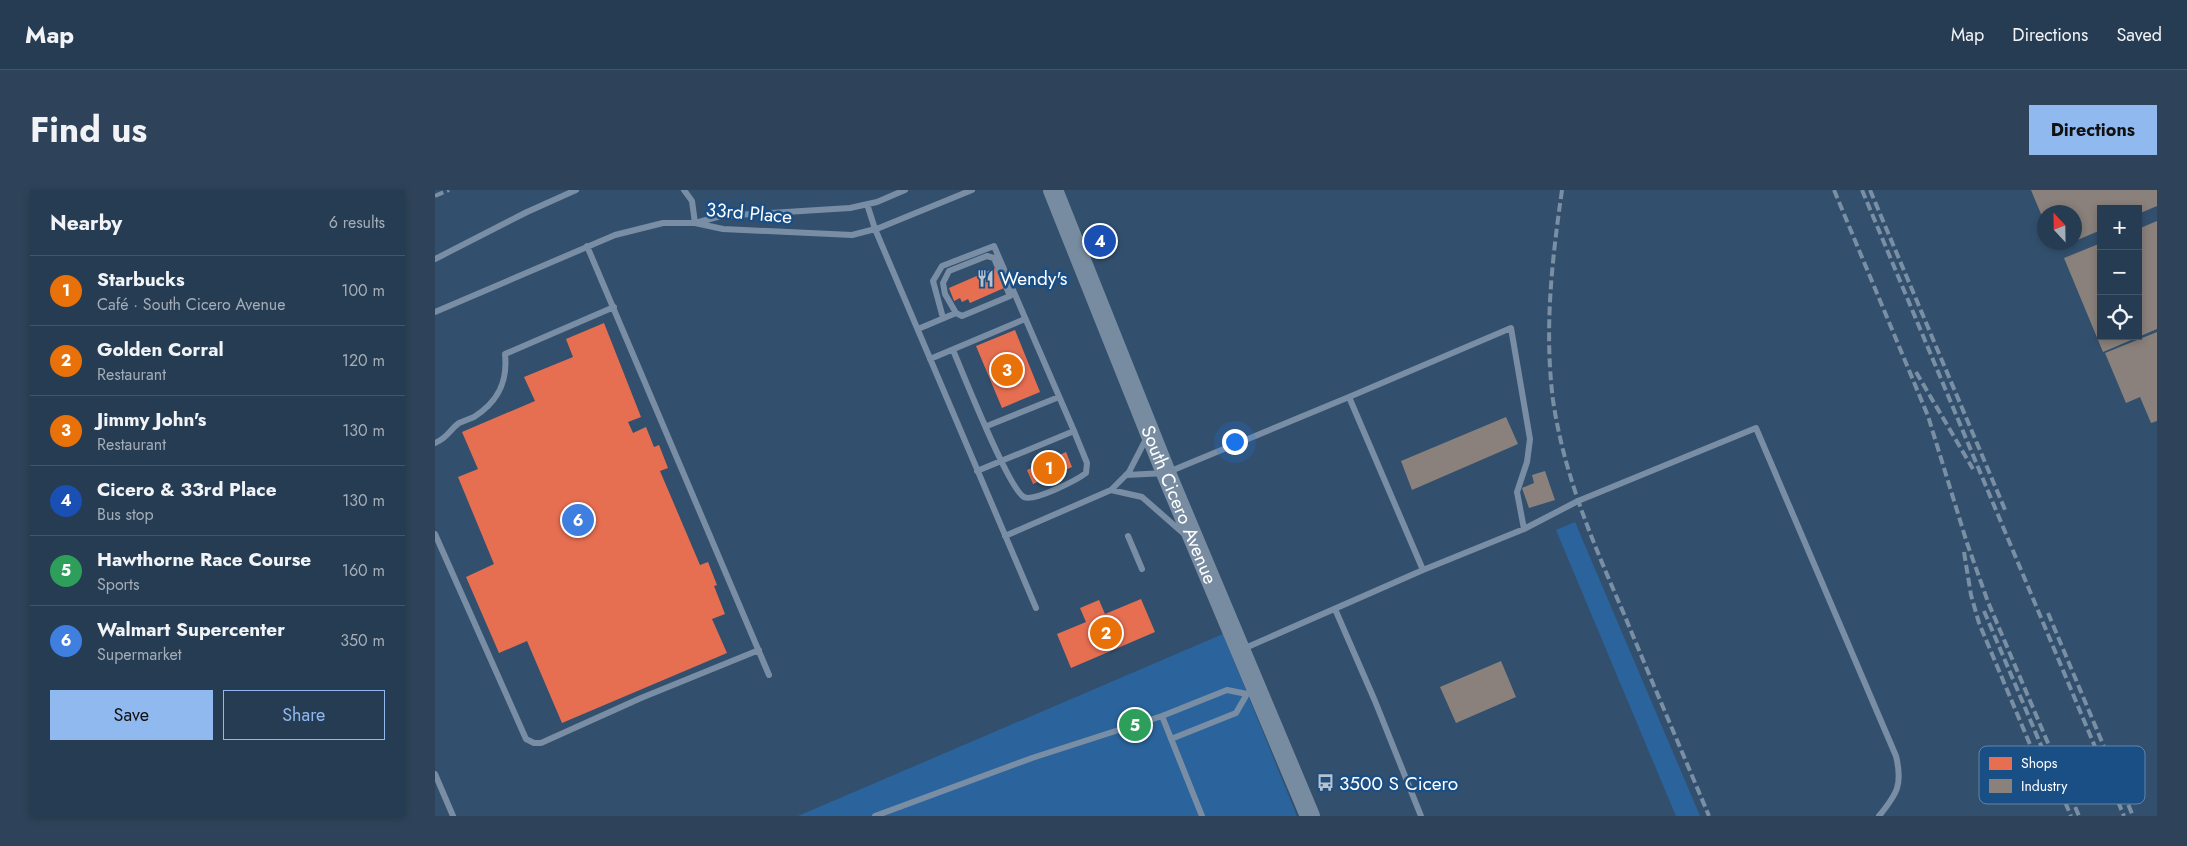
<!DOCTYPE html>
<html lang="en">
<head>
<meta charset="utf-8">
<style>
	:root { --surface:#263c52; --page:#2e4359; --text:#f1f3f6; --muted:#a4adb8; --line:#425669; --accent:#90b9f0 }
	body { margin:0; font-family:Jost,sans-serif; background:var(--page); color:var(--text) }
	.controls { position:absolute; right:15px; top:15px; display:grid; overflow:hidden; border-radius:0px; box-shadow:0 2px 8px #0003 }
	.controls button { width:45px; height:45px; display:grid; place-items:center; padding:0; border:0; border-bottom:1px solid var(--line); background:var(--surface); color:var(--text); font:25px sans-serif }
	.compass { position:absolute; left:1602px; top:15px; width:45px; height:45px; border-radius:50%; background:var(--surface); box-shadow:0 2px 8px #0003; rotate:338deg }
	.you { position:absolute; left:799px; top:251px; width:18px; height:18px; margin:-12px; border:4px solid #fff; border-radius:50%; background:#1a73e8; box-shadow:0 0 0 8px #1a73e833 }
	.badge { display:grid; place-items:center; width:32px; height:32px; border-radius:50%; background:var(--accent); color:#fff; font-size:16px; font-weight:700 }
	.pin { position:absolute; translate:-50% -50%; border:2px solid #fff; box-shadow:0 1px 5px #0006 }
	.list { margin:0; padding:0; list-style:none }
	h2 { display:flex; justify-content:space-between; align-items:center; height:65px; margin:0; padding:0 20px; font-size:21px }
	h2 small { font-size:16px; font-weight:400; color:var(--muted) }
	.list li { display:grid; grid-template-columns:32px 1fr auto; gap:15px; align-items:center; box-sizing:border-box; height:70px; padding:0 20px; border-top:1px solid var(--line) }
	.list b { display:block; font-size:19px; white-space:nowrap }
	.list p { margin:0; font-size:16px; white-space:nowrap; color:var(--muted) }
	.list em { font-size:16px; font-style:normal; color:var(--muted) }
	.actions { display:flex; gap:10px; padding:15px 20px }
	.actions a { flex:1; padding:11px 0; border:1px solid var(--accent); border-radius:0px; text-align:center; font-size:18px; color:var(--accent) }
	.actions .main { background:var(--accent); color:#111 }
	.icon { flex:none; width:28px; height:28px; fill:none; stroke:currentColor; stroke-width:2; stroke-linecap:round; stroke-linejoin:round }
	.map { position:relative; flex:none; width:1722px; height:626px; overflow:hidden; border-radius:0px }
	header { display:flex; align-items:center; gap:30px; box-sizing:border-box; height:70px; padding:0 25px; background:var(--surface); border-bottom:1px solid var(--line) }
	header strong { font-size:24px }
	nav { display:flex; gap:28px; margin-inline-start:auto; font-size:18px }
	.intro { display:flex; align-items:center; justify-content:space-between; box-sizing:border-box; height:120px; padding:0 30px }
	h1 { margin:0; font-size:35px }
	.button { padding:12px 22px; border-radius:0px; background:var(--accent); color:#111; font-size:18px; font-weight:700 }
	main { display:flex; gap:30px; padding:0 30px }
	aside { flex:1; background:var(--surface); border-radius:0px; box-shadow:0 2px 8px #0003 }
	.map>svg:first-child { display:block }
	.green { fill:#2b649c }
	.shops { fill:#e76f51 }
	.industry { fill:#8a817c }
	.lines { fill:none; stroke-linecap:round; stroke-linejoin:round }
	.lane { stroke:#798ea4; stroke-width:6 }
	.primary { stroke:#788ca1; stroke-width:20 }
	.rail { stroke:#7a8fa3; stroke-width:4; stroke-dasharray:9 4; stroke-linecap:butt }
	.labels { text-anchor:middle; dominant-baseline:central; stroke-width:5; stroke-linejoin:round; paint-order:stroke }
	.street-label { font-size:19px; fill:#fff; stroke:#1a4f86 }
	.poi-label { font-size:19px; fill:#fff; stroke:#1a4f86; text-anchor:start }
	.key { fill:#1a4f86; stroke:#5f84aa; stroke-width:1 }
	.key-label { font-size:14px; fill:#fff }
</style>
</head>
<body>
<header>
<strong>Map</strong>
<nav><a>Map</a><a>Directions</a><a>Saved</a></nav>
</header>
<div class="intro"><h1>Find us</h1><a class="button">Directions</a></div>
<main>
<aside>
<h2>Nearby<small>6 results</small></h2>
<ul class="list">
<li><span class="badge" style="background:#e8710a">1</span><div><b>Starbucks</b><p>Café · South Cicero Avenue</p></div><em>100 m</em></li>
<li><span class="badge" style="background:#e8710a">2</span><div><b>Golden Corral</b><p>Restaurant</p></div><em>120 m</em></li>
<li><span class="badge" style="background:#e8710a">3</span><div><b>Jimmy John's</b><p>Restaurant</p></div><em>130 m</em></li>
<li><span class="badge" style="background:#1a4fb4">4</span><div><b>Cicero &amp; 33rd Place</b><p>Bus stop</p></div><em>130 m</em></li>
<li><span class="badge" style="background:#2e9e5b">5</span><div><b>Hawthorne Race Course</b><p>Sports</p></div><em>160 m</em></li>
<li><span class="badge" style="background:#3f7fe0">6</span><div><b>Walmart Supercenter</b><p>Supermarket</p></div><em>350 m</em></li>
</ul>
<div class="actions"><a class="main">Save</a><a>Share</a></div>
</aside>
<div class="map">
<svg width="1722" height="626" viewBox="0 0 1722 626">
	<rect width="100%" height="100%" fill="#32506e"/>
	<path class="green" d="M1140 332 1265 626H1241L1121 340Z
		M788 444 862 626H363Z"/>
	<path class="shops" d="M560 78 569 98 535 113 533 109 527 112 525 108 519 111 514 98Z
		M169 133 206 227 193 232 198 243 211 237 219 257 224 255 233 278 225 281 265 375 273 372 282 395 279 396 290 424 277 429 292 463 127 533 92 451 64 463 31 387 59 374 23 287 43 279 27 242 100 211 89 187 138 167 131 149Z
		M580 140 605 202 567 218 541 156Z
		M631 262 637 277 598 294 592 280Z
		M706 409 720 442 636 478 622 444 651 432 645 418 664 410 670 424Z"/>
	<path class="industry" d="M1596 0H1722V16L1703 24V19H1666V40L1640 51V22H1610L1609 31Z
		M1722 31V139L1668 162 1629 68 1666 53V146H1703V39Z
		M1619 53H1637L1621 59Z
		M1722 142V231L1716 233 1705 207 1691 213 1670 163Z
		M1071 227 1083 254 977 300 966 271Z
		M1110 281 1120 310 1094 318 1087 298 1099 293 1097 285Z
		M1066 471 1081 507 1021 533 1005 497Z"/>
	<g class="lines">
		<path class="lane" d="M470 0 442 12 415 18 286 26 260 33 288 39 417 45 444 38 537 0
			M432 14 440 39 601 418
			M152 56 334 485
			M0 69 92 22 141 0
			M0 122 180 45 228 33H260L257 11 249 0
			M508 128 498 91 507 76 559 56 639 241 652 273 651 283C642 290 599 312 589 307 574 300 527 181 518 160
			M483 139 521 123 527 126 575 106 559 68 552 66 514 81 508 93 510 104 521 123
			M495 169 590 129
			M552 236 624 207
			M0 253C14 247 14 240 24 233 29 231 34 229 39 227 63 212 73 192 70 164L179 117
			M542 281 639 241
			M691 285 731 283 914 207
			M676 300 707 307 748 343
			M0 344 91 549 99 553H106L206 508 324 460
			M570 346 676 300 694 282 712 247
			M693 346 707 379
			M988 380 914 207 1076 138 1095 249 1092 272 1082 302 1089 339
			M900 419 940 511 986 626
			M808 459 988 380 1089 339 1143 311 1321 238 1461 566C1468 595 1462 604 1444 626
			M727 526 767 626
			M736 549 801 523 812 504
			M0 584 18 626
			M440 626 597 568 727 526 792 500 812 504 821 500"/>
		<path class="primary" id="s1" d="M618 0 731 283 875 626"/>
		<path class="rail" d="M1127 0C1117 70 1109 139 1118 210 1129 286 1159 355 1189 424 1217 492 1246 559 1274 626
			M1399 0 1493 226 1532 353 1553 412 1644 626
			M1427 0 1689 626
			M1435 0 1571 322
			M0 6 14 0
			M1481 182 1538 279
			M1529 362 1536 405 1544 433 1604 576
			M1549 421 1636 626
			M1613 423 1698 626"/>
	</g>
	<defs>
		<symbol id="restaurant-bare" viewBox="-9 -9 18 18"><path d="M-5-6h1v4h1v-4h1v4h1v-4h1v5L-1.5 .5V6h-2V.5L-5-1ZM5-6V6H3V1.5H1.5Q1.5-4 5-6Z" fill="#b7c2cc" stroke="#1a4f86" stroke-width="2.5" paint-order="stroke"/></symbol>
		<symbol id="bus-bare" viewBox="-9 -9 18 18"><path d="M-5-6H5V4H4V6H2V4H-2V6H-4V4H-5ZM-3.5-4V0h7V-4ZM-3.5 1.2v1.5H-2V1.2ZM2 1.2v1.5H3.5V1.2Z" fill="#b7c2cc" stroke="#1a4f86" stroke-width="2.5" paint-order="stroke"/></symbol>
	</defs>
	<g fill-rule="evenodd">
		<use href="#restaurant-bare" x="538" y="76" width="25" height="25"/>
		<use href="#bus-bare" x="878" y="580" width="25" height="25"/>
	</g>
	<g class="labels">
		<g class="street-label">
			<text transform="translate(314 23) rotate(5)">33rd Place</text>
			<text stroke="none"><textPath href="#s1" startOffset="339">South Cicero Avenue</textPath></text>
		</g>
		<g class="poi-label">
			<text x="565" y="88">Wendy's</text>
			<text x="904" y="593">3500 S Cicero</text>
		</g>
	</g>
	<rect x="1544" y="556" width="166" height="58" rx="8" class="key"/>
	<rect x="1554" y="567" width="23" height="13" fill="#e76f51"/>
	<rect x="1554" y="589" width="23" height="14" fill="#8a817c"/>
	<g class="key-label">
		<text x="1586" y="578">Shops</text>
		<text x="1586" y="601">Industry</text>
	</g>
</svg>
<div class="controls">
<button>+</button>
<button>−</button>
<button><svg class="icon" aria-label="locate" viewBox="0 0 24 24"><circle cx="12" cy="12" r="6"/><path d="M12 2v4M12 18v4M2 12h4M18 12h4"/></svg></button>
</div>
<svg class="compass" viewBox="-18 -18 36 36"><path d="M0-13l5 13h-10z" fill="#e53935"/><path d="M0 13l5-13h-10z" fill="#a4adb8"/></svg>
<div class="you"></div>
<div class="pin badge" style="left:614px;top:278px;background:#e8710a">1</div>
<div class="pin badge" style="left:671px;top:443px;background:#e8710a">2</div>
<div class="pin badge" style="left:572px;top:180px;background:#e8710a">3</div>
<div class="pin badge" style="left:665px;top:51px;background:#1a4fb4">4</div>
<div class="pin badge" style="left:700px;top:535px;background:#2e9e5b">5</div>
<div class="pin badge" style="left:143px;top:330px;background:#3f7fe0">6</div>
</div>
</main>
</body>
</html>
